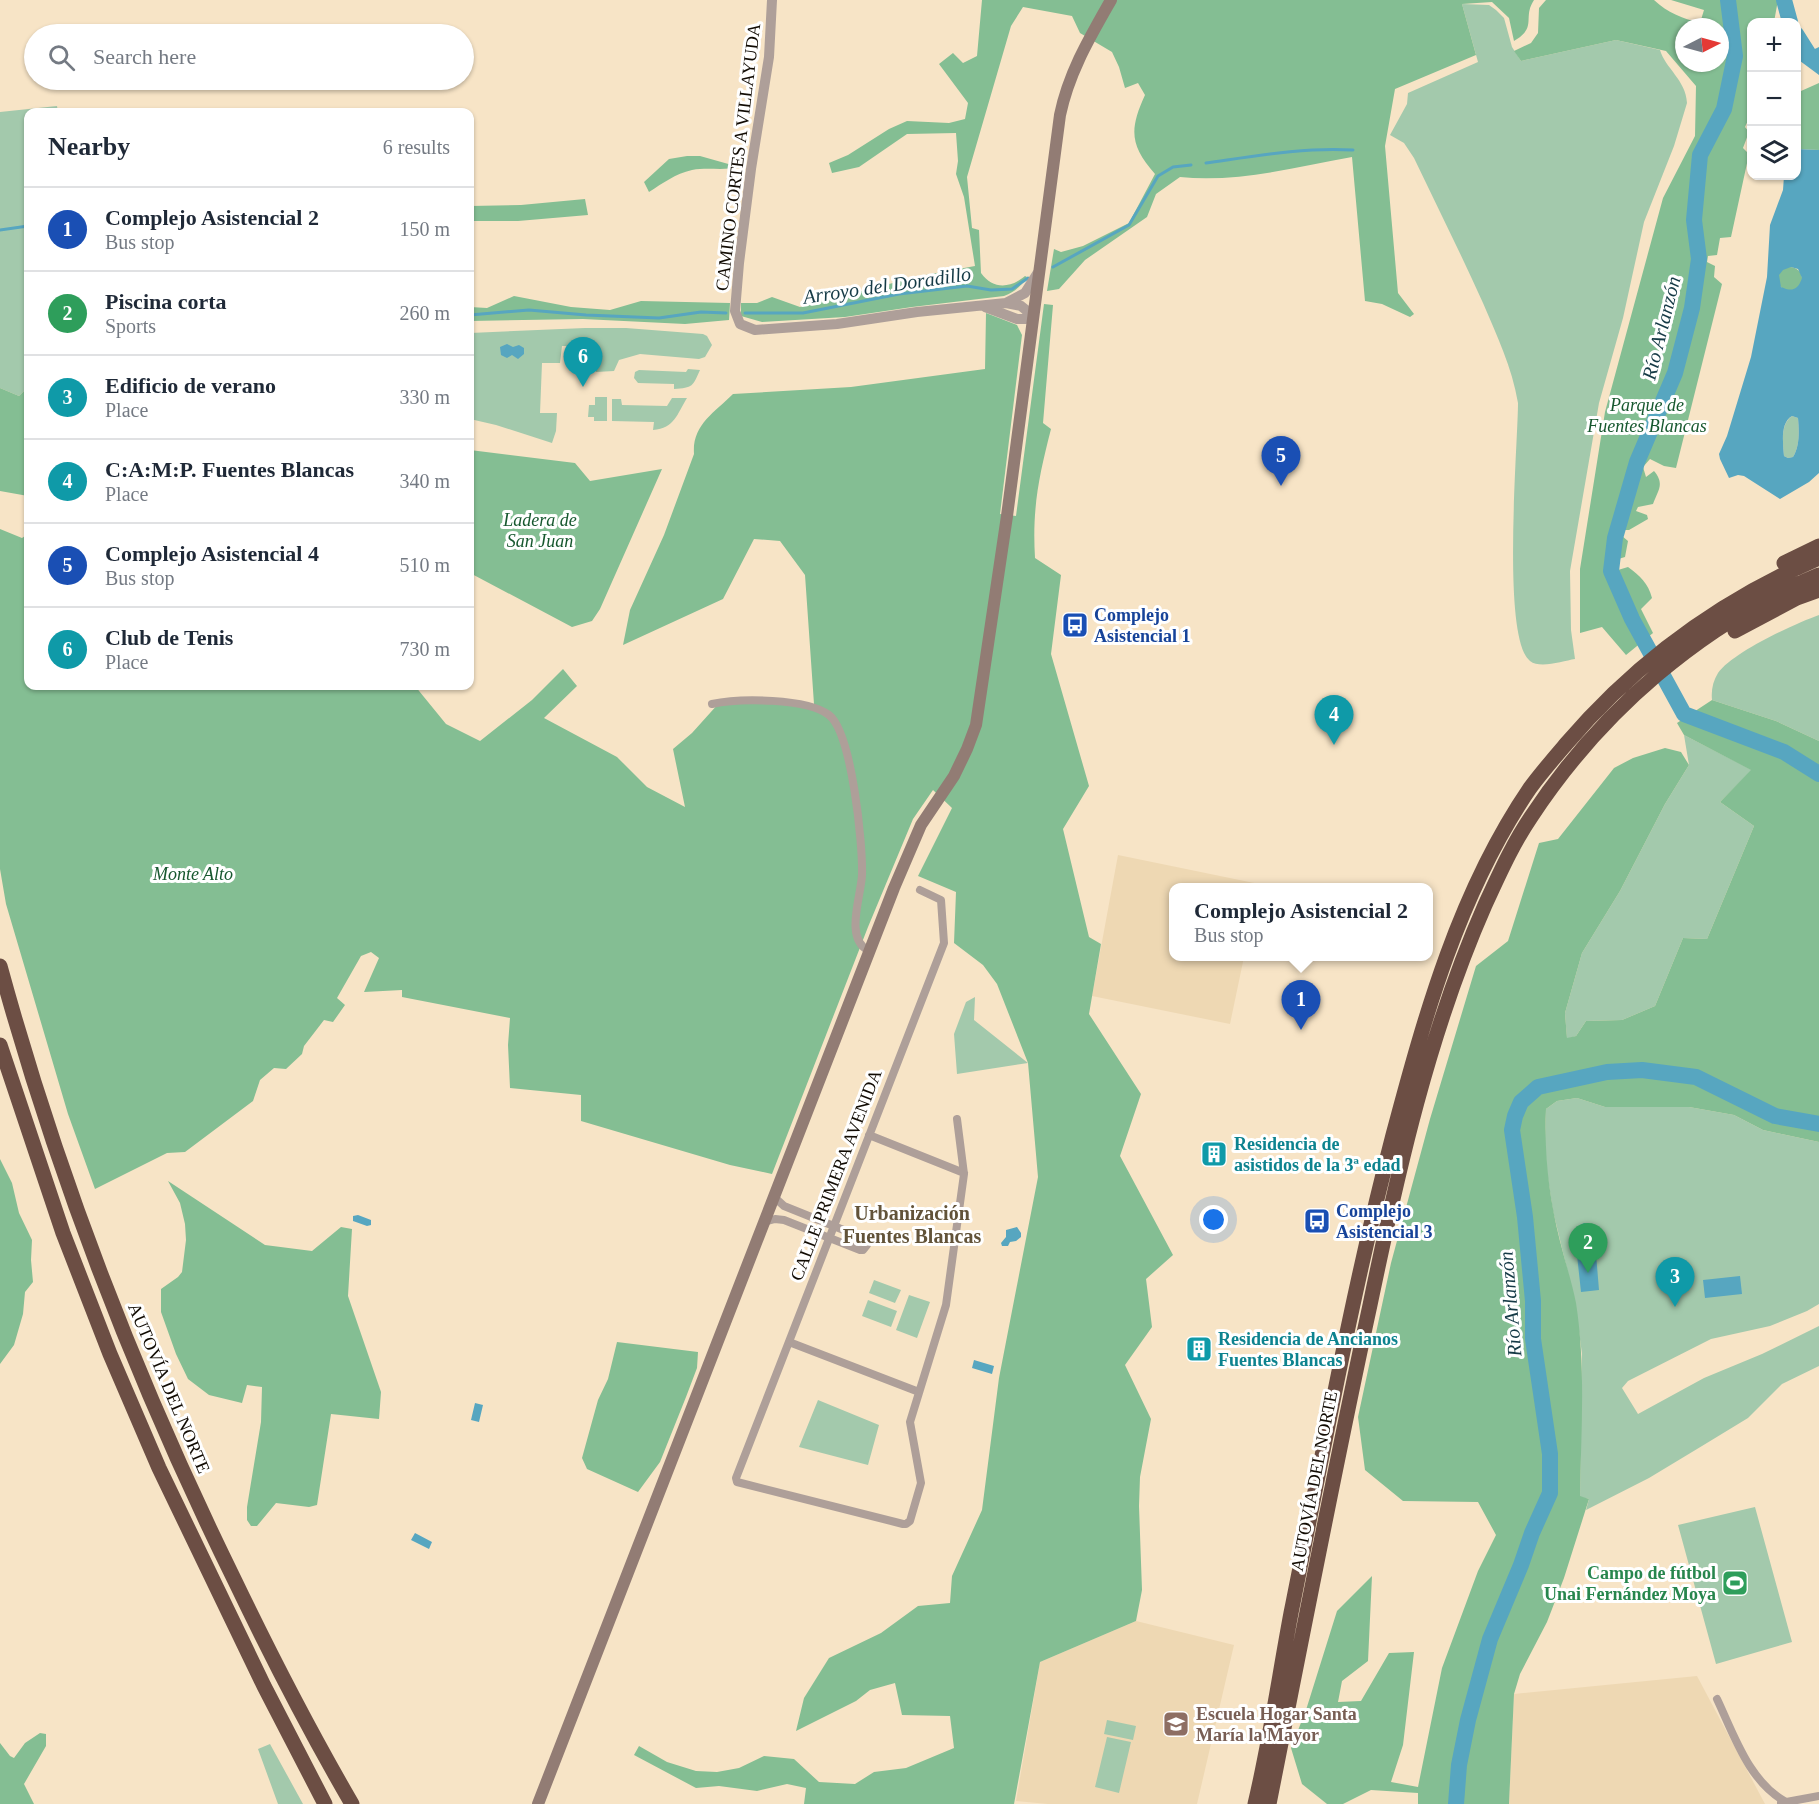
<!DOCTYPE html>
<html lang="en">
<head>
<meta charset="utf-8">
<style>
	:root { --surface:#fff; --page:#f2f2f3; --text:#1f2937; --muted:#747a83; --line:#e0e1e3; --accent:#857619 }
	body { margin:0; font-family:Georgia,serif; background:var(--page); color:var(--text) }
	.controls { position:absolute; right:18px; top:18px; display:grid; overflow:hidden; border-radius:12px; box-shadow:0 2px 4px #0004 }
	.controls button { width:54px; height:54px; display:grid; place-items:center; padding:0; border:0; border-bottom:2px solid var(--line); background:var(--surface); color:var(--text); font:30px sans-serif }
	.compass { position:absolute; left:1675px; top:18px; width:54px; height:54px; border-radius:50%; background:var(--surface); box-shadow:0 2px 4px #0004; rotate:84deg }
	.you { position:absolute; left:1214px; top:1220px; width:21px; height:21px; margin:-15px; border:4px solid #fff; border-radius:50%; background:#1a73e8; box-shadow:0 0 0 9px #1a73e833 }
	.badge { display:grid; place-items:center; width:39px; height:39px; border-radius:50%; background:var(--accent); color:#fff; font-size:20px; font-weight:700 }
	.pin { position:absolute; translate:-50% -50px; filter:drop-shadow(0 2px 3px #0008) }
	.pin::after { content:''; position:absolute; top:32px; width:21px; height:18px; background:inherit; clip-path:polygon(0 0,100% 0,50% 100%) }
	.popup { position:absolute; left:1169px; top:883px; width:264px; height:78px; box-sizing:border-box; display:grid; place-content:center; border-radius:12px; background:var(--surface); filter:drop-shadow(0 2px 4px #0005); font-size:20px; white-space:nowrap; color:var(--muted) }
	.popup b { font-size:22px; color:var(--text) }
	.popup::after { content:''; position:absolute; left:50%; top:100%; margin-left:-12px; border:12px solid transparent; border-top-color:var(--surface) }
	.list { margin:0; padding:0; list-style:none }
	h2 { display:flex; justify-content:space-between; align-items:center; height:78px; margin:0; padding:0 24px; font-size:26px }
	h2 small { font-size:20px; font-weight:400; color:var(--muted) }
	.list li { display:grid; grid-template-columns:39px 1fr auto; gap:18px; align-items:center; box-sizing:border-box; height:84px; padding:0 24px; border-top:2px solid var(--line) }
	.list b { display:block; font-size:22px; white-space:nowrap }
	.list p { margin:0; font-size:20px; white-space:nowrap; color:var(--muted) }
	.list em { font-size:20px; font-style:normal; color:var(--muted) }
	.icon { flex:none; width:33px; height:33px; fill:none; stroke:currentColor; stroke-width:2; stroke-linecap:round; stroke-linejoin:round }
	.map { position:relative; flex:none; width:1819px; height:1804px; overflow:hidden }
	.search { position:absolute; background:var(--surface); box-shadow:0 2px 4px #0004; left:24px; top:24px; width:450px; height:66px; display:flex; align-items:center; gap:15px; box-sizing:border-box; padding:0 21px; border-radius:33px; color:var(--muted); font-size:22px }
	.panel { position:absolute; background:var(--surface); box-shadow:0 2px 4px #0004; left:24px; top:108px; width:450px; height:582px; border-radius:12px }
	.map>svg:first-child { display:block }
	.built { fill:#eed8b3 }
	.green { fill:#a3c9ac }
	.forest { fill:#84be93; fill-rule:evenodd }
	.water { fill:#57a6c0; fill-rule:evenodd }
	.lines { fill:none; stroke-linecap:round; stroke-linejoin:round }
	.stream { stroke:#57a6c0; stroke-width:3 }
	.river { stroke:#57a6c0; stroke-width:16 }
	.minor { stroke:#ae9f99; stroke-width:8 }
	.tertiary { stroke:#ae9f99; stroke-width:10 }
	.secondary { stroke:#927c74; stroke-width:12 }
	.motorway { stroke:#6c4e44; stroke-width:15 }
	.labels { text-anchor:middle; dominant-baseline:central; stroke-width:6; stroke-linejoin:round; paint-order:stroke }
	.street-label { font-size:18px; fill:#110b03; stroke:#fff }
	.park-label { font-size:18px; font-style:italic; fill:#17582f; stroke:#fff }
	.transit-label { font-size:18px; font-weight:bold; fill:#164399; stroke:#fff; text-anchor:start }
	.culture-label { font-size:18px; font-weight:bold; fill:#0d838f; stroke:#fff; text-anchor:start }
	.leisure-label { font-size:18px; font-weight:bold; fill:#27864d; stroke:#fff; text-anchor:end }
	.education-label { font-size:18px; font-weight:bold; fill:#785e54; stroke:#fff; text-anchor:start }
	.water-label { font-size:20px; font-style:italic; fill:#153a46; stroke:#fff }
	.neighbourhood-label { font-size:20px; font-weight:bold; fill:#625339; stroke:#fff }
</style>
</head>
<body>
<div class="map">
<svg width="1819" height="1804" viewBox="0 0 1819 1804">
	<rect width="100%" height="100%" fill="#f7e4c6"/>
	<path class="built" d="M1118 855 1259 884 1258 888H1174V956L1244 957 1230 1024 1092 996Z
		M1136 1621 1234 1645 1197 1804H1048L1016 1801 1040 1662Z
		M1697 1676 1765 1804H1509L1514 1694Z"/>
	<path class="green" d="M1462 4 1489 5 1496 10 1504 18 1512 47 1521 61 1616 40 1660 50C1665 68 1686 80 1687 103L1674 146 1644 222 1623 318 1599 403 1570 571 1571 630 1575 659C1563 661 1540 669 1530 661 1501 638 1518 445 1518 403 1512 367 1497 336 1483 303 1461 254 1437 206 1414 158L1404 143 1390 135 1407 104 1408 93 1478 62Z
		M57 106 58 112H28V387L19 396 0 388V112Z
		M585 328H626L703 334 707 336 712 345 705 357 699 359 640 354 619 360 614 371 596 372 595 369H585L586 346H562L560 363H542L540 413H557L556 431 552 443 496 425 470 419V333Z
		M688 369 700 370C693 386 693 388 674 389V384L638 383 634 378 635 372 639 370 686 372Z
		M595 397H607V421H594V417H588L589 405H595Z
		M672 398H687C677 414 675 428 653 430L654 422 612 421V399H621L622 405 667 406Z
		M1792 416 1798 418C1799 430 1800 446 1793 457L1788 458 1784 456C1783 443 1780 424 1792 416Z
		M1819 615V741L1776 721 1712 700C1711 690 1713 681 1718 673 1733 652 1794 624 1819 615Z
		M1684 735 1752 770 1720 802 1754 826 1707 939 1683 938 1655 1006 1622 1020 1586 1021 1576 1036 1567 1039 1565 1013 1582 953 1620 891 1665 804 1689 765Z
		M975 997 974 1020 1028 1063 957 1074 954 1034 966 1002Z
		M1577 1098 1605 1107H1689L1734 1115 1763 1130 1819 1142V1304L1807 1311 1770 1326 1711 1339 1628 1381 1622 1388 1638 1414 1704 1378 1762 1354 1819 1326V1366L1782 1384 1748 1418 1702 1446 1649 1478 1586 1510 1589 1499 1580 1497 1582 1354 1575 1302 1553 1211 1547 1172 1545 1143 1546 1109 1557 1101Z
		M874 1280 901 1290 895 1303 869 1293Z
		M909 1295 930 1302 917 1338 896 1330Z
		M868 1300 897 1311 891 1327 862 1316Z
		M818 1400 879 1425 868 1465 799 1447Z
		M1755 1507 1792 1642 1716 1664 1678 1525Z
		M1107 1720 1136 1726 1133 1740 1104 1734Z
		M1107 1737 1131 1742 1119 1793 1095 1787Z
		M270 1744 303 1804H278L258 1749Z"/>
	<path class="forest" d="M982 0H1534C1522 18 1538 27 1514 41L1509 18 1492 2 1462 4 1476 55 1395 89 1385 146 1398 293 1414 314 1410 317 1382 304 1365 301 1352 157C1297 167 1237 183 1180 177L1156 194 1147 217 1085 260 1059 289 1047 291 1054 249 1061 252 1083 246 1129 223 1155 174C1130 145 1129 130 1145 95L1138 83 1125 88 1119 67 1112 52 1080 33 1072 16 1023 7 1011 26 967 177 972 228 979 230 981 273C993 290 1011 288 1025 276L1027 277C1020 287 1015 292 1004 296L912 307 845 317 762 322 741 316V303H757L772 297 800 307 920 276 975 266 964 197 956 174 958 161 956 133 907 134 859 167 832 173 829 163 848 155 889 129 907 121 949 123 965 119 968 103 939 64 953 53 963 63 977 56Z
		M1546 0H1654C1668 13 1682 18 1700 23L1704 10 1671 0H1778L1774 22H1752L1751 40 1749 46 1751 114 1745 127 1749 132 1743 148 1749 154 1731 237 1720 238 1717 255 1708 256 1707 262 1715 266 1714 277 1722 284 1676 468 1664 466 1650 459 1643 467 1646 477 1654 471C1665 484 1658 490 1653 504L1638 507 1636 511 1647 515 1648 519 1629 530H1623L1622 536 1628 541 1625 557 1615 560 1618 570 1628 567C1640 576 1648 583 1652 598L1641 609 1653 633 1626 655 1602 627 1580 633V569L1605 412 1663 198 1695 136 1696 86 1666 51 1616 40 1521 61 1514 51 1531 43 1538 33 1539 8ZM1684 27H1720V63H1684Z
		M1819 83V150L1797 149V139L1800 141C1801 132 1799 129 1797 121 1794 112 1799 100 1801 91Z
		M687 156H700L739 167C723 171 708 167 692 170 675 174 663 183 649 192L644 182 669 159Z
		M585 199 588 215 518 221H470V206L521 205Z
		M1778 279a12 12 0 1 1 24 0a12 12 0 1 1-24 0Z
		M514 296 571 307 610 310 641 301 730 303 729 320 685 324 583 319 470 321V307L487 308Z
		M1044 304 1053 305 1043 423 1051 429C1039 476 1032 508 1035 558L1061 575 1051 654 1089 786 1063 829 1089 937 1101 944 1089 1014 1141 1094 1120 1156 1173 1255 1146 1279 1152 1327 1125 1365 1151 1419 1140 1477 1139 1506 1142 1590 1136 1621 1040 1662 1014 1804H804L806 1788 787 1784 757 1791 719 1786 696 1788 634 1755 639 1746 667 1762 696 1771 717 1772 739 1768 764 1756 794 1759 819 1782 855 1784 874 1772 906 1768 954 1748 950 1716 902 1715 895 1683 870 1690 856 1701 796 1731 804 1698 829 1658 881 1633 918 1606 950 1603 952 1576 982 1510 999 1378 1038 1177 1028 1063 997 984 983 965 954 943 956 892 918 876 952 808 933 790 913 819 868 927 772 1174 730 1165 581 1121V1095L510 1088 508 1045 510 1018 402 997V990L364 992 379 958 371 952 361 956 337 998 345 1005 333 1022 324 1020 304 1046 302 1054 286 1069 274 1068 260 1080 253 1101 185 1152 167 1153 95 1189 68 1114 6 904 0 869V529L22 538 28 534V686H415L446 724 480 741 532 700 563 669 577 686 544 718 617 757 647 787 685 807 673 749 692 733 719 703 814 704 805 575 780 541 754 539 723 599 623 645 630 610 664 535 694 454C692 425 714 413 733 394L851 387 985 369 986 313 1017 325 1022 335 1000 514 1016 516Z
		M28 387V496L0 491V388L19 396Z
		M470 450 575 463 590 481 662 469 600 609 592 621 572 627 470 573Z
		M1712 700 1776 721 1819 741V1142L1763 1130 1734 1115 1689 1107H1605L1577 1098 1557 1101 1546 1109C1544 1154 1549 1197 1560 1241 1565 1262 1572 1282 1576 1303 1586 1367 1581 1432 1580 1496L1589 1499 1564 1578 1547 1622 1520 1674 1514 1694 1509 1804H1418V1793L1371 1790 1343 1804H1327L1302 1784 1291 1748 1306 1710 1337 1611 1372 1576 1368 1661 1342 1681 1338 1702 1361 1701 1389 1653 1414 1652 1403 1745 1391 1782 1418 1787 1442 1668 1478 1571 1496 1535 1478 1502 1403 1501 1365 1470 1358 1417 1391 1263 1430 1119 1476 966 1508 941 1539 843 1558 839 1614 768 1633 758 1665 748 1681 752 1689 765 1665 804 1620 891 1582 953 1565 1013 1567 1038 1576 1036 1586 1021 1622 1020 1655 1006 1683 938 1707 939 1754 826 1720 802 1751 770 1684 735 1677 723Z
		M0 1159 12 1183 19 1213 32 1240 31 1260 33 1282 25 1292 23 1314 14 1345 0 1364Z
		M168 1181 265 1245 312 1251 341 1227 352 1229 348 1296 381 1392 379 1419 331 1414 317 1505 309 1507 276 1503 257 1526H251L247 1520V1507L261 1422 262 1387 247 1385 242 1403 209 1395 188 1379 176 1354 161 1312V1289L178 1277 182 1272 186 1240 185 1224 180 1203Z
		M617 1342 698 1352 697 1368 686 1397 660 1462 638 1492 587 1469 582 1458 598 1400 608 1379Z
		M40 1733 46 1734V1746L24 1784 34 1804H0V1743L10 1756 14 1758 25 1743Z"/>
	<path class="water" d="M1819 47V75L1796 58Z
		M1797 149 1819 150V473L1809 482 1780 499 1744 476 1738 475 1729 478 1720 459 1719 454 1727 436 1751 357 1767 277 1770 225 1783 190 1784 176H1796ZM1791 267 1798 269 1802 278C1798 290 1792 292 1781 287L1779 275 1783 270ZM1792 416 1798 418C1799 430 1800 446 1793 457L1788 458 1784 456C1783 443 1780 423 1792 416Z
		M507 344 513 347 519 345 524 348V354L518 359 512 355 507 358 501 355 500 347Z
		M358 1215 371 1220V1225L367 1226 353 1221V1216Z
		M1584 1223 1594 1225 1595 1230 1584 1233 1578 1232 1577 1227Z
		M1017 1227 1021 1233V1237L1016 1241 1010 1242 1008 1246H1002L1001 1243 1006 1237V1230Z
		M1596 1254 1599 1290 1581 1292 1577 1255Z
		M1740 1276 1742 1294 1705 1298 1703 1280Z
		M974 1360 994 1366 992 1374 972 1368Z
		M475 1403 483 1405 479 1422 471 1420Z
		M415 1533 432 1542 429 1549 411 1540Z"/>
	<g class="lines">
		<path class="stream" d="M1206 163C1255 156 1304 147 1353 150
			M0 230 28 226
			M1053 267 1129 225 1158 176 1173 167 1191 165
			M745 313H803L899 294 967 286 991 290 1012 289 1028 278
			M470 315 529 310 586 315 659 318 701 312 726 313"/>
		<path class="river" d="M1728 0 1735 56 1724 109 1700 155 1694 220 1699 259 1692 308 1675 373 1637 462 1615 538 1611 571 1632 619 1684 714 1784 752 1819 774
			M1784 0 1790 22
			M1796 34 1808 53
			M1456 1804 1459 1765 1468 1720 1490 1639 1521 1565 1532 1533 1550 1493V1454L1533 1339V1301L1525 1217 1512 1130 1515 1116 1521 1102 1538 1087 1607 1072 1642 1070 1696 1077 1775 1116 1819 1124"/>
		<path class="minor" d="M712 704C739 698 807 698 829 715 852 733 863 845 862 875 861 897 844 939 869 951
			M920 890 941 900 944 943 736 1478 737 1482 903 1524H906L910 1521 921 1483 910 1422 946 1305 964 1174 957 1119
			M869 1135 964 1173
			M764 1222 775 1219 784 1220 860 1250H863L867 1245 865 1240 861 1237 784 1206 773 1196
			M789 1342 919 1392
			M1717 1699C1734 1735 1749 1782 1786 1802
			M1781 1803 1819 1796"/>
		<path class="tertiary" d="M772 0 769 57 751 169 739 263 735 311 740 324 755 330 837 324 917 312 1006 303 1021 306 1026 310 1032 321
			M1006 303 1025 293 1037 274
			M985 307 1017 319H1026L1033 312"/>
		<path class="secondary" d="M538 1804 894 888 921 825 954 776 967 749 976 725 1007 516 1060 115C1069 72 1090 37 1111 0"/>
		<path class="motorway" d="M1784 563 1819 546
			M1735 631 1797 598 1819 590
			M0 966C58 1178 138 1384 235 1581 272 1658 309 1730 352 1804
			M0 1045 63 1233 110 1354 159 1468 264 1686 325 1804
			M1255 1804C1270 1741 1279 1677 1291 1613 1323 1453 1352 1292 1393 1135 1425 1015 1459 892 1530 788 1541 773 1554 758 1566 744 1636 662 1721 600 1819 558
			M1269 1804C1302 1638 1334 1471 1370 1305 1398 1170 1429 1032 1485 905 1499 875 1512 845 1531 817 1600 712 1702 623 1819 575"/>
	</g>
	<defs>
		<symbol id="bus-square" viewBox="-11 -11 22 22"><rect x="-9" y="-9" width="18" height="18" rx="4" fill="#1a4fb4" stroke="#fff"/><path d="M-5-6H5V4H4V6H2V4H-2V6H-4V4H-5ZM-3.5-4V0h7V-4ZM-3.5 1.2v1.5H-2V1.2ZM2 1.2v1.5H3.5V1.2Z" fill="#fff"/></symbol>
		<symbol id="building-square" viewBox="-11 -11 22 22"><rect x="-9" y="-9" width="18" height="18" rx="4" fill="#0f9aa8" stroke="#fff"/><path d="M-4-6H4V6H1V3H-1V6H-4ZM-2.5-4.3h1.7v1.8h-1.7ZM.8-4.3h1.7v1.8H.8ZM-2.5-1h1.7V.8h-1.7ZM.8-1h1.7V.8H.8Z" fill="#fff"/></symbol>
		<symbol id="stadium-square" viewBox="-11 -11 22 22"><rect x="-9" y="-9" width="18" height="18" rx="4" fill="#2e9e5b" stroke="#fff"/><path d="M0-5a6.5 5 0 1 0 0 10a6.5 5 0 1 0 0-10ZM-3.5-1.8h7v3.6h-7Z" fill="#fff"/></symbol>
		<symbol id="school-square" viewBox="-11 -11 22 22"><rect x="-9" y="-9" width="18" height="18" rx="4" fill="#8d6e63" stroke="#fff"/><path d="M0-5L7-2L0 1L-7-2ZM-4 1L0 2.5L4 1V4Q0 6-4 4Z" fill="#fff"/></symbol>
	</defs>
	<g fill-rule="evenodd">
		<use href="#bus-square" x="1060" y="610" width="30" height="30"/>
		<use href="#building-square" x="1199" y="1139" width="30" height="30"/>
		<use href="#bus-square" x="1302" y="1206" width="30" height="30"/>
		<use href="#building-square" x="1184" y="1334" width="30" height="30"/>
		<use href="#stadium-square" x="1720" y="1568" width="30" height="30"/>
		<use href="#school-square" x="1161" y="1709" width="30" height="30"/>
	</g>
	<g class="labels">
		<g class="street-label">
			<text transform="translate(738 157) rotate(-83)">CAMINO CORTES A VILLAYUDA</text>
			<text transform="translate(836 1175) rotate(-69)">CALLE PRIMERA AVENIDA</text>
			<text transform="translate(169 1388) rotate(67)">AUTOVÍA DEL NORTE</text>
			<text transform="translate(1314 1481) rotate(-79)">AUTOVÍA DEL NORTE</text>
		</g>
		<g class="park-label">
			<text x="1647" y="405">Parque de<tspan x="1647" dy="21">Fuentes Blancas</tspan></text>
			<text x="540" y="520">Ladera de<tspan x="540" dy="21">San Juan</tspan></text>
			<text x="193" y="874">Monte Alto</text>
		</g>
		<g class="transit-label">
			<text x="1094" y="615">Complejo<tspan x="1094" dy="21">Asistencial 1</tspan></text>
			<text x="1336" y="1211">Complejo<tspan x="1336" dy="21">Asistencial 3</tspan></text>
		</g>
		<g class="culture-label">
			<text x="1234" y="1144">Residencia de<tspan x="1234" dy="21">asistidos de la 3ª edad</tspan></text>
			<text x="1218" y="1339">Residencia de Ancianos<tspan x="1218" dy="21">Fuentes Blancas</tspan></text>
		</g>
		<g class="leisure-label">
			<text x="1716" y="1573">Campo de fútbol<tspan x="1716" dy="21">Unai Fernández Moya</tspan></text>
		</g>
		<g class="education-label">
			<text x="1196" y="1714">Escuela Hogar Santa<tspan x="1196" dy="21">María la Mayor</tspan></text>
		</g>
		<g class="water-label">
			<text transform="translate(887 285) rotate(-8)">Arroyo del Doradillo</text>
			<text transform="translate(1661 328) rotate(-76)">Río Arlanzón</text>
			<text transform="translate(1510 1304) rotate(-95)">Río Arlanzón</text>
		</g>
		<g class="neighbourhood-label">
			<text x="912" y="1213">Urbanización<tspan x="912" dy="23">Fuentes Blancas</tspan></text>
		</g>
	</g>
</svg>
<div class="controls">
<button>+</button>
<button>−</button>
<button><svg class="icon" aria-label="layers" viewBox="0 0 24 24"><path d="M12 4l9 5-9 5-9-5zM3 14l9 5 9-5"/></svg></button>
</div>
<svg class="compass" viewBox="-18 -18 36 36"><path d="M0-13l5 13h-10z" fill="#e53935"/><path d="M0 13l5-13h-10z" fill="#747a83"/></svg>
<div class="you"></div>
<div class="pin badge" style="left:1301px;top:1030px;background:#1a4fb4">1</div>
<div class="popup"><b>Complejo Asistencial 2</b>Bus stop</div>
<div class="pin badge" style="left:1588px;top:1273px;background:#2e9e5b">2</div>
<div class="pin badge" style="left:1675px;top:1307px;background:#0f9aa8">3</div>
<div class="pin badge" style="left:1334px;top:745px;background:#0f9aa8">4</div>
<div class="pin badge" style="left:1281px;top:486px;background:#1a4fb4">5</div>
<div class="pin badge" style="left:583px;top:387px;background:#0f9aa8">6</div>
<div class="search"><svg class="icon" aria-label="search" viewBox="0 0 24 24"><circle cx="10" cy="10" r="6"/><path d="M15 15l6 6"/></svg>Search here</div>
<section class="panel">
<h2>Nearby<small>6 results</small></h2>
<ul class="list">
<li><span class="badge" style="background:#1a4fb4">1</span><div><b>Complejo Asistencial 2</b><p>Bus stop</p></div><em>150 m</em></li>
<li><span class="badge" style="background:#2e9e5b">2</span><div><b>Piscina corta</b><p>Sports</p></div><em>260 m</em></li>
<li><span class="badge" style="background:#0f9aa8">3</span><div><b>Edificio de verano</b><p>Place</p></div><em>330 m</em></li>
<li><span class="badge" style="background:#0f9aa8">4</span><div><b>C:A:M:P. Fuentes Blancas</b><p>Place</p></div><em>340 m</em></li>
<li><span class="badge" style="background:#1a4fb4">5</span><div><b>Complejo Asistencial 4</b><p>Bus stop</p></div><em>510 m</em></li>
<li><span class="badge" style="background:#0f9aa8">6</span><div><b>Club de Tenis</b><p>Place</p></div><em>730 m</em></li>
</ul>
</section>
</div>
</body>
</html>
